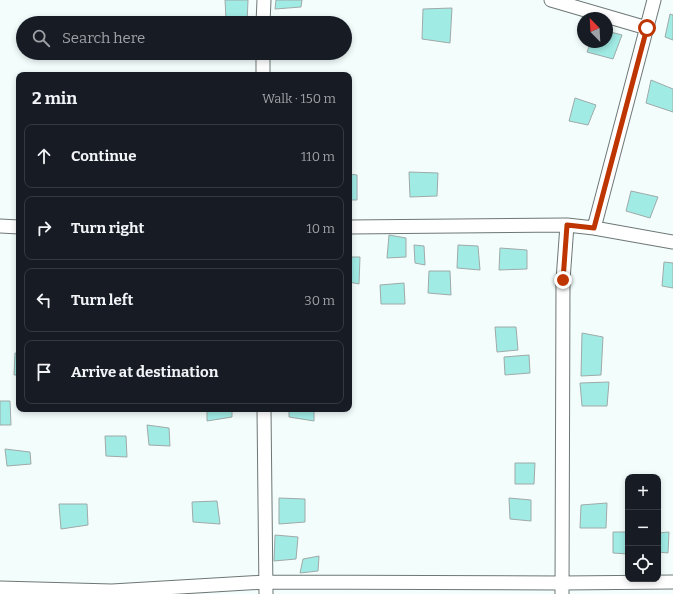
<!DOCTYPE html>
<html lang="en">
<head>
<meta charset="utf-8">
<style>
	:root { --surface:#171b24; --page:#20242c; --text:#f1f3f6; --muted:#9ea1a6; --line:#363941 }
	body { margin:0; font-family:Bitter,serif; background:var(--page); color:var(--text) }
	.controls { position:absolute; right:12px; bottom:12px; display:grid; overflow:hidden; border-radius:8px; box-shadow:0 2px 6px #0003 }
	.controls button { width:36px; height:36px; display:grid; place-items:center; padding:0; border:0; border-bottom:1px solid var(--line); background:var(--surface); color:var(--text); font:20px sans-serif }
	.compass { position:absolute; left:577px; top:12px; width:36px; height:36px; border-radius:50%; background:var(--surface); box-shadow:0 2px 6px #0003; rotate:336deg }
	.stop { position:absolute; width:12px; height:12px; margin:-9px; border:3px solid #be3501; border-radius:50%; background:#fff }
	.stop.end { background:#be3501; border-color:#fff; box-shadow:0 1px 4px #0008 }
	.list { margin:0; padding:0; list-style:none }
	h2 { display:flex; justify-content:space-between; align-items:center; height:52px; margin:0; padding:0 16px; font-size:17px }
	h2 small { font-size:13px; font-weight:400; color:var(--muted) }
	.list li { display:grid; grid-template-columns:26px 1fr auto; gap:12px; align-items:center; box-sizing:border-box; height:64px; margin:0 8px 8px; padding:0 8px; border:1px solid var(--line); border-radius:8px }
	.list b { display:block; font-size:15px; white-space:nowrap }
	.list em { font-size:13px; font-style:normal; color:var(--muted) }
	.icon { flex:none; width:22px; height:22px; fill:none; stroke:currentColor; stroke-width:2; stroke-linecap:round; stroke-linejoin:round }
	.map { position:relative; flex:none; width:673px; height:594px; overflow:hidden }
	.search { position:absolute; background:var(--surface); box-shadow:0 2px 6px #0003; left:16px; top:16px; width:336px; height:44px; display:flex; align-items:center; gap:10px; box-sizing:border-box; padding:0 14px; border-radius:22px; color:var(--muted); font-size:15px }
	.panel { position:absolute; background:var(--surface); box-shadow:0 2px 6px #0003; left:16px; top:72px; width:336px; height:340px; border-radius:8px }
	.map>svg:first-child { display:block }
	.building { fill:#a1ebe5; stroke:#9faaa9 }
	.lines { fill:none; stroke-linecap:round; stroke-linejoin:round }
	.street-casing { stroke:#6d7776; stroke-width:15 }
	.street { stroke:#fff; stroke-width:13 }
	.route { stroke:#be3501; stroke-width:5 }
</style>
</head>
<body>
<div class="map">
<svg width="673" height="594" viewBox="0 0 673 594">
	<rect width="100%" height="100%" fill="#f2fdfc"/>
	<path class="building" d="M225 0H248L247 23 226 19Z
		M276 0H302L301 7 275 9Z
		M452 8 450 43 422 39 423 9Z
		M670 14 673 15V40L665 37Z
		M607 31 622 35 613 59 587 52 591 42H607Z
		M651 80 673 89V112L646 103Z
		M575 98 596 105 588 125 569 121Z
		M409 172 438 173 437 196 410 197Z
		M349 174 357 175V200H349Z
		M631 191 658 197 650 218 626 211Z
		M389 235 406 238V257L387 258Z
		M414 245 424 246 425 265 415 263Z
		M458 245 478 246 480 270 457 268Z
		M500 248 527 250V269L499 270Z
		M349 257H360L359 284 349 282Z
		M664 262 673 263V288L662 286Z
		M429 271H450L451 295 428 293Z
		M404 283 405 304H381L380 285Z
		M495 327H516L518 350 497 352Z
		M582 333 603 337 601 375 581 376Z
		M15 353H19V375H14Z
		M529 355 530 373 505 375 504 357Z
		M609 382 607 406H582L580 383Z
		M0 401H10L11 425H0Z
		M207 409H232V417L207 421Z
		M289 409H314V421L289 417Z
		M147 425 169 428 170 446 149 445Z
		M105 436H126L127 457 106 456Z
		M5 449 30 452 31 464 7 466Z
		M515 463H535L534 484H515Z
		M279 498 305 499V522L279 524Z
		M509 498 531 500V521L510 519Z
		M217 501 220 524 193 522 192 502Z
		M607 503 606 528H580L581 505Z
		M59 504H87L88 525 61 529Z
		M613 532H628V554L613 553Z
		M669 532 668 553 658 552V533Z
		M275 535 298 537 296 559 274 561Z
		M319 556 318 571 300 573 303 559Z"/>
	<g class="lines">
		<defs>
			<path id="street" d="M551 0 647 28
				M263 23 264 0
				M263 75V53
				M0 226 19 227
				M349 227 567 225 594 228 673 242
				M594 228 654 0
				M264 409 266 594
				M0 588 112 591 266 582 562 583 673 582
				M562 594 563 280 567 225"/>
		</defs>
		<use href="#street" class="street-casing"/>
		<use href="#street" class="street"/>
	</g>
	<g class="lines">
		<path class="route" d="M563 280 567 225 594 228 647 28"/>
	</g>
</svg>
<div class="controls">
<button>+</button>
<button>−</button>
<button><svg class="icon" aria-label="locate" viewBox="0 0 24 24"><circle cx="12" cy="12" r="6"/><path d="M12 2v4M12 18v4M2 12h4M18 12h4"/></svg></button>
</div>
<svg class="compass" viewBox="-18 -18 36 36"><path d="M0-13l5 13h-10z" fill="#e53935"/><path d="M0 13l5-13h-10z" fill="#9ea1a6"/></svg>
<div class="stop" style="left:647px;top:28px"></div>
<div class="stop end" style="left:563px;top:280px"></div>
<div class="search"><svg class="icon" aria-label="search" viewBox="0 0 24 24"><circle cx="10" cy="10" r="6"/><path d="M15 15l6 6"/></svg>Search here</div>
<section class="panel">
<h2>2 min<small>Walk · 150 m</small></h2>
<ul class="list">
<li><svg class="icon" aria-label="ahead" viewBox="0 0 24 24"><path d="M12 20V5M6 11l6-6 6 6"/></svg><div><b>Continue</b></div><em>110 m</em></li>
<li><svg class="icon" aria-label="right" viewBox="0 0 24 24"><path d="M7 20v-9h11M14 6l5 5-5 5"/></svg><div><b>Turn right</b></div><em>10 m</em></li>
<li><svg class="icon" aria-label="left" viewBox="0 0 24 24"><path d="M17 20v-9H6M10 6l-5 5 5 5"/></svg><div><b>Turn left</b></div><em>30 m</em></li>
<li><svg class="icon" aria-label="arrive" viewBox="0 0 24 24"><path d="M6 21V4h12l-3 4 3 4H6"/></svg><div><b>Arrive at destination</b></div></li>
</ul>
</section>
</div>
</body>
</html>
